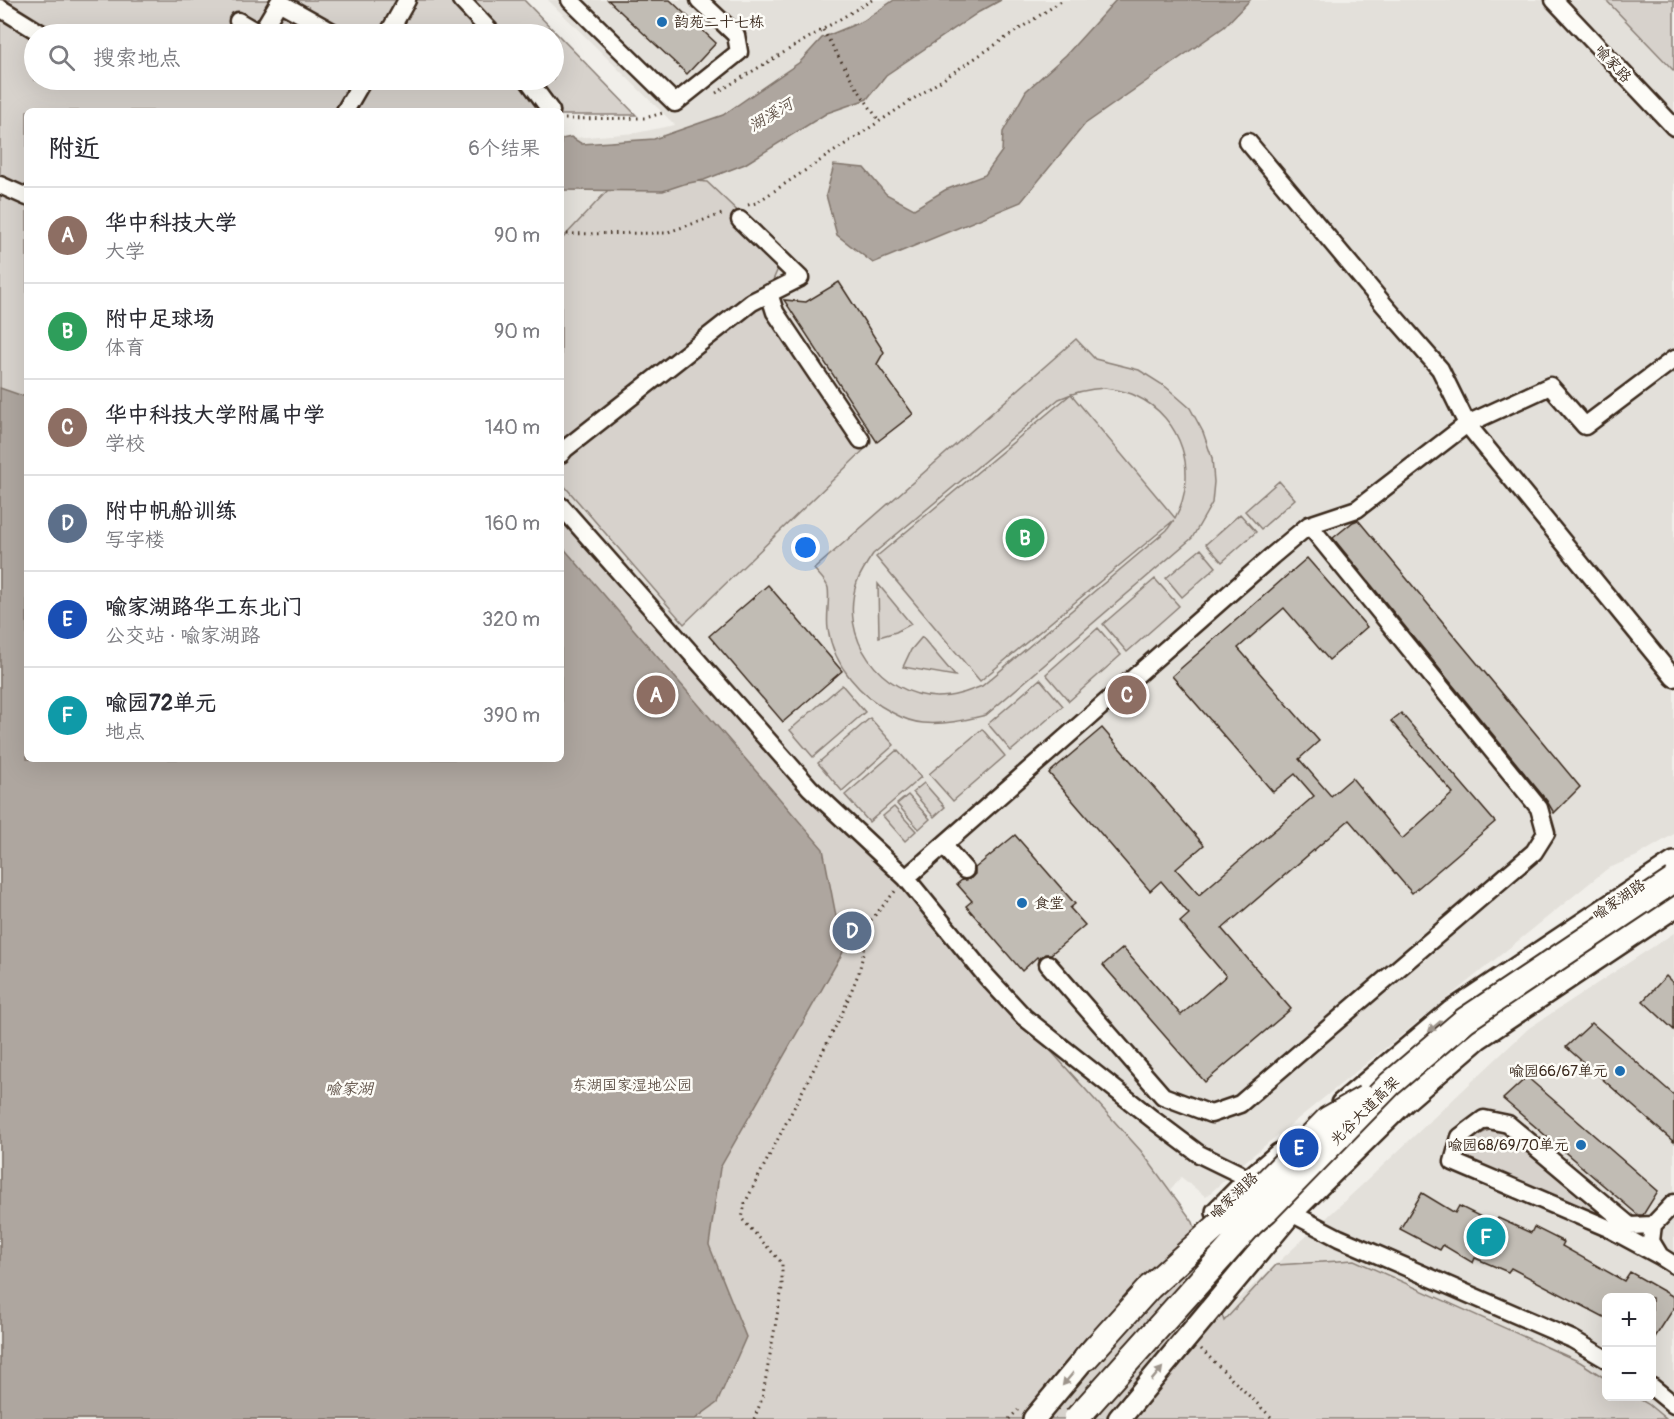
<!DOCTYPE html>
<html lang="zh">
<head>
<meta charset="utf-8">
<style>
	:root { --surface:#fff; --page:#f2f2f3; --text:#2b2b33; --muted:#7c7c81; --line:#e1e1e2; --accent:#1f6fb2 }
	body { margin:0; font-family:Pangolin,"LXGW WenKai TC",sans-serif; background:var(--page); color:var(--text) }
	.controls { position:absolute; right:18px; bottom:18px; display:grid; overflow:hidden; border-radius:9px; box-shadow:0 6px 24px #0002 }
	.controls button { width:54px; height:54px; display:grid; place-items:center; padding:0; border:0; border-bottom:2px solid var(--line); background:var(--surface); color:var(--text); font:30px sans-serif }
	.you { position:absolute; left:806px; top:548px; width:21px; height:21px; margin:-15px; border:4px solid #fff; border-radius:50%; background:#1a73e8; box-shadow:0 0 0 9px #1a73e833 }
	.badge { display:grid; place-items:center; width:39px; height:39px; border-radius:50%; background:var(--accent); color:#fff; font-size:20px; font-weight:700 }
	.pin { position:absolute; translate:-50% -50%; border:3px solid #fff; box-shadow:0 2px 6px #0006 }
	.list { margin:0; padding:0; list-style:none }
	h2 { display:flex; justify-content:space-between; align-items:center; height:78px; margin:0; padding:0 24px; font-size:26px }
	h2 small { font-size:20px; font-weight:400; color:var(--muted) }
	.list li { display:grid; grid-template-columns:39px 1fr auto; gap:18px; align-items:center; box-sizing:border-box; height:96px; padding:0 24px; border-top:2px solid var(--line) }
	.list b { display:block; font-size:22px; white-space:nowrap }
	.list p { margin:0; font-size:20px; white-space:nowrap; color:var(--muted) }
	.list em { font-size:20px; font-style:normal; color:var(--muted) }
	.icon { flex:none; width:33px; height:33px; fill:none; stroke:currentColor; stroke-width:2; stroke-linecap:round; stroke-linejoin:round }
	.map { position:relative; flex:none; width:1674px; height:1419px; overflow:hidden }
	.search { position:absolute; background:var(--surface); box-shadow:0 6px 24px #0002; left:24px; top:24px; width:540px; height:66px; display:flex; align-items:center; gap:15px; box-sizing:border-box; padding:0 21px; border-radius:33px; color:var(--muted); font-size:22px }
	.panel { position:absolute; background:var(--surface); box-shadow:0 6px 24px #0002; left:24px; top:108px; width:540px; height:654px; border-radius:9px }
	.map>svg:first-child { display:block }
	.built { fill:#e3e0da; fill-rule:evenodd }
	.green { fill:#d7d2cc; stroke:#897e75; stroke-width:1.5; fill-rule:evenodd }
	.water { fill:#aea69f; stroke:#80746b; stroke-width:1.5 }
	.building { fill:#c1bcb4; stroke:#3b2a1e; stroke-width:1.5 }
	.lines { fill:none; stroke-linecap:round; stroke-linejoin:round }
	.minor-casing { stroke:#3b2a1e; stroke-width:21 }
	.major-casing { stroke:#3b2a1e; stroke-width:26 }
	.highway-casing { stroke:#3b2a1e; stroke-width:28 }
	.path { stroke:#3b2a1e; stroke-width:3; stroke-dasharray:1.5 4.5; stroke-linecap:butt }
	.minor { stroke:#fdfcf7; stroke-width:16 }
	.major { stroke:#fdfcf7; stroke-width:21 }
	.highway { stroke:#fdfcf7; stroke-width:24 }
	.highway-bridge-casing { stroke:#3b2a1e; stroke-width:28; stroke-linecap:butt }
	.highway-bridge { stroke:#fdfcf7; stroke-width:24 }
	.oneway { fill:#9c938a }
	.poi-dot { fill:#1f6fb2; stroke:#fdfcf7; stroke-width:2 }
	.labels { text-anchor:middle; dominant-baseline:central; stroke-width:5; stroke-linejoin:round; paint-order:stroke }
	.poi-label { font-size:15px; fill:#3b2a1e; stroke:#fdfcf7; text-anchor:start }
	.street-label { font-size:15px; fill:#3b2a1e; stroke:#fdfcf7 }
	.park-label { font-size:15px; fill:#62544a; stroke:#fdfcf7 }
	.water-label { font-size:16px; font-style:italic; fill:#63554b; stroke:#fdfcf7 }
</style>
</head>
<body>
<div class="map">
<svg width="1674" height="1419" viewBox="0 0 1674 1419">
	<rect width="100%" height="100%" fill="#f1efea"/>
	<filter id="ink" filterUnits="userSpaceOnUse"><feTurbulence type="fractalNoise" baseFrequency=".0167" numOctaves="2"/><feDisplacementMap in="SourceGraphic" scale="12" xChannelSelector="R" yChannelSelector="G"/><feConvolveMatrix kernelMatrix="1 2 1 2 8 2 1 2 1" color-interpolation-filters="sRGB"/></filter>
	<g filter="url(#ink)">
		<path class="built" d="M548 0H1674V834L1637 856 1607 869 1242 1164 1206 1197 1181 1177 971 1419H0V378L27 759H561V139L636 133 675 125Z
			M1674 933V1419H1273L1195 1339 1361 1186 1529 1028ZM1606 1298H1652V1396H1606Z"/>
		<path class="green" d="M0 0H524L636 115H561V111H27V759H561V507L1141 1151 1193 1222 1224 1321 1276 1265 1354 1260 1580 1362 1606 1379V1396L1636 1397 1648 1404 1666 1419H0ZM34 34H554V80H34Z
			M1606 0H1674V71Z
			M623 174 707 182 784 255 770 287 871 443 684 624 561 482V240Z
			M1076 339 1095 359 1139 370 1166 387 1190 408 1203 432 1212 458 1214 482 1212 503 1192 538 986 715C965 720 945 725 923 723 912 722 902 718 893 713 860 696 834 666 828 629 826 616 830 599 828 588 827 582 818 574 814 569ZM1105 388C1116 390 1127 391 1136 396 1183 418 1199 474 1175 518L1071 394 876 557 980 681 1174 520 1167 530 982 686C967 692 953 697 937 697 880 695 838 637 857 582 861 572 867 563 873 554L1059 399C1074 392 1088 389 1105 388Z
			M1279 481 1295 499 1261 529 1245 511Z
			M1240 514 1256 532 1222 562 1206 544Z
			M1201 549 1216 567 1182 597 1166 578Z
			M1155 579 1179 606 1127 652 1103 624Z
			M878 584 911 624 896 632 879 637Z
			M1098 628 1121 655 1069 701 1046 674Z
			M922 637 955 676 903 667 911 650Z
			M1040 679 1063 706 1011 751 988 724Z
			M842 685 865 712 813 757 790 730Z
			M870 718 894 745 842 791 818 763Z
			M982 729 1005 756 953 801 929 774Z
			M897 750 921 777 869 822 845 795Z
			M924 783 945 807 934 817 913 792Z
			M908 795 930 819 919 829 897 804Z
			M894 807 916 831 905 841 883 816Z
			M1496 1127 1614 1225 1463 1158 1469 1139Z"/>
		<path class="water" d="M894 0H1001L979 12 886 75 867 99 827 113 745 164 704 180 684 184 663 191 561 190V139L571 137 582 144 654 139 723 115 800 62 822 38 863 21Z
			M1116 0H1250L1224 27 1085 124 1021 202 873 263 837 235 826 195 834 165 864 168 886 194 914 209 945 190 985 175 1002 151 1003 132 1026 91 1066 55Z
			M0 388 23 396 27 395V759H561V545L823 849 843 952 720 1168 709 1245 746 1337 717 1403 695 1419H0Z"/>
		<path class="building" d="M608 0H670L716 43 687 74Z
			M839 282 884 352 877 364 913 414 877 442 784 300 806 302Z
			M1358 520 1580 787 1554 813 1547 801 1333 538 1353 522Z
			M1307 558 1367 627 1329 660 1284 608 1238 648 1319 741 1299 759 1331 796 1352 778 1402 839 1453 793 1391 721 1401 713 1495 822 1412 893 1349 820 1222 929 1291 1009 1205 1082 1103 965 1123 948 1181 1015 1226 976 1180 922 1189 914 1161 881 1150 891 1049 773 1102 728 1204 845 1176 869 1199 895 1314 796 1295 774 1273 792 1172 676Z
			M768 585 842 671 783 722 709 636Z
			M1015 835 1075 904 1070 908 1085 925 1051 954H1045L1039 959 1037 957 1022 971 966 906 972 901 957 884 962 880H966L971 878 975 874V868Z
			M1666 976 1674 984V1030L1643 1001Z
			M1592 1023 1674 1095V1142L1566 1047Z
			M1527 1077 1658 1191 1643 1215H1638L1503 1099Z
			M1422 1193 1455 1213 1459 1206 1495 1224 1498 1218 1531 1233 1534 1227 1564 1242 1562 1246 1624 1281 1630 1272 1674 1297V1308L1652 1342V1298H1606V1318L1511 1268 1508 1272 1475 1258 1473 1263 1443 1245 1440 1250 1400 1229Z"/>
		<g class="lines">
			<defs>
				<path id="minor" d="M461 0 493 34
					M570 0 675 103 739 52 736 35 699 0
					M1554 0 1674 127
					M0 8 42 34
					M238 21 260 34 279 2 336 34
					M388 34 407 0
					M528 80 551 111
					M345 111 363 80
					M1248 142 1385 306 1440 369 1467 424 1674 678
					M0 185 27 197
					M769 293 775 312 861 440
					M561 454 565 449 752 302 800 278 740 220
					M561 506 810 788 906 878 986 976 1024 1017 1155 1121 1199 1154 1238 1173 1257 1187
					M1309 525 1357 509 1467 424 1550 386 1585 426 1674 359
					M944 846 965 870
					M906 878 1272 556 1309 525 1539 808 1546 833 1534 852 1240 1104 1211 1114 1163 1096 1048 964
					M1674 1203 1653 1225 1651 1241 1660 1256 1674 1265
					M1282 1206 1291 1213 1339 1238 1572 1339 1606 1359
					M1653 1225 1630 1226 1508 1124 1484 1119 1460 1137 1453 1162 1608 1228 1660 1256
					M1652 1387 1674 1405"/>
				<path id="major" d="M1342 1104 1451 1012 1674 863
					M1217 1212 1248 1181 1280 1154
					M1034 1419 1095 1346
					M1119 1419 1291 1213 1406 1100 1478 1038 1674 907"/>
				<path id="highway" d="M1086 1358 1150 1287"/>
			</defs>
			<use href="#minor" class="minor-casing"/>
			<use href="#major" class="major-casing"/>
			<use href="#highway" class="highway-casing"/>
			<path class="path" d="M823 30 855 85 879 121
				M716 93 872 0
				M565 119 645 118 663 113
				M748 205 756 203 1063 0
				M561 234 665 233 725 213
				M1201 1349 1273 1419
				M754 1419 762 1399 782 1288V1263L742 1219 745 1203 842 1014 859 972 871 920 897 889
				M1009 1419 1018 1410"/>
			<use href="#minor" class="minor"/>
			<use href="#major" class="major"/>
			<use href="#highway" class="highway"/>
			<defs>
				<path id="highway-bridge" d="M1150 1287 1266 1182 1328 1119 1365 1098
					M1076 1419 1252 1223 1266 1211 1390 1084 1465 1020 1674 880"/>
			</defs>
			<use href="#highway-bridge" class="highway-bridge-casing"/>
			<use href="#highway-bridge" class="highway-bridge"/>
		</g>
		<defs><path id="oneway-solid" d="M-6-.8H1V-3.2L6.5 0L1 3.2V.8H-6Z" transform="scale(1.5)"/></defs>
		<g class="oneway">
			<use href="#oneway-solid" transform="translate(1435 1026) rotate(139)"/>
			<use href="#oneway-solid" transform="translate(1157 1374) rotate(-50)"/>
			<use href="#oneway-solid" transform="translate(1068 1379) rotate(130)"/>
		</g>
	</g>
	<g class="poi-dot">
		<circle cx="662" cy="22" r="6"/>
		<circle cx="1022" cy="903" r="6"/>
		<circle cx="1620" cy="1071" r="6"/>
		<circle cx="1581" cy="1145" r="6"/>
	</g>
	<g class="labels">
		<g class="poi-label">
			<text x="674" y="22">韵苑二十七栋</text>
			<text x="1034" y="903">食堂</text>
			<text x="1608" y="1071" text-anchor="end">喻园66/67单元</text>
			<text x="1569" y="1145" text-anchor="end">喻园68/69/70单元</text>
		</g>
		<g class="street-label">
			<text transform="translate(1613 64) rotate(47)">喻家路</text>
			<text transform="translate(1619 900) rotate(-34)">喻家湖路</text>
			<text transform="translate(1365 1111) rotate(-45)">光谷大道高架</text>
			<text transform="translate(1234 1196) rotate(-44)">喻家湖路</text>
		</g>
		<g class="park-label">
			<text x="632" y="1085">东湖国家湿地公园</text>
		</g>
		<g class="water-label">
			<text transform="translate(771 115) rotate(-31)">湖溪河</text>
			<text x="349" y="1089">喻家湖</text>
		</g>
	</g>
</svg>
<div class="controls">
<button>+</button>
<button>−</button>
</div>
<div class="you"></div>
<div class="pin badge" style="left:656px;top:695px;background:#8d6e63">A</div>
<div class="pin badge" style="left:1025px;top:538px;background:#2e9e5b">B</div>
<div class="pin badge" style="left:1127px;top:695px;background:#8d6e63">C</div>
<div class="pin badge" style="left:852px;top:931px;background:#5c6f8a">D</div>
<div class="pin badge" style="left:1299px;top:1148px;background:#1a4fb4">E</div>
<div class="pin badge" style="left:1486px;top:1237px;background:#0f9aa8">F</div>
<div class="search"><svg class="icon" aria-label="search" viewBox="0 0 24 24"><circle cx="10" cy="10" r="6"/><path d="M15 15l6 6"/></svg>搜索地点</div>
<section class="panel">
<h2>附近<small>6个结果</small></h2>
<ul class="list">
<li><span class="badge" style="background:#8d6e63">A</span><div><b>华中科技大学</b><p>大学</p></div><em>90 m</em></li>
<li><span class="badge" style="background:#2e9e5b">B</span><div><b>附中足球场</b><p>体育</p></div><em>90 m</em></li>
<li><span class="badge" style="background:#8d6e63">C</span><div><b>华中科技大学附属中学</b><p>学校</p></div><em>140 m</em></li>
<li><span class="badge" style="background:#5c6f8a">D</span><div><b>附中帆船训练</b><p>写字楼</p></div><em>160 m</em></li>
<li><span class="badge" style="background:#1a4fb4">E</span><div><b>喻家湖路华工东北门</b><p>公交站 · 喻家湖路</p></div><em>320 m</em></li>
<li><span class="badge" style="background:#0f9aa8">F</span><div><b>喻园72单元</b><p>地点</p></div><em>390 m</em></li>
</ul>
</section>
</div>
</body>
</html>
